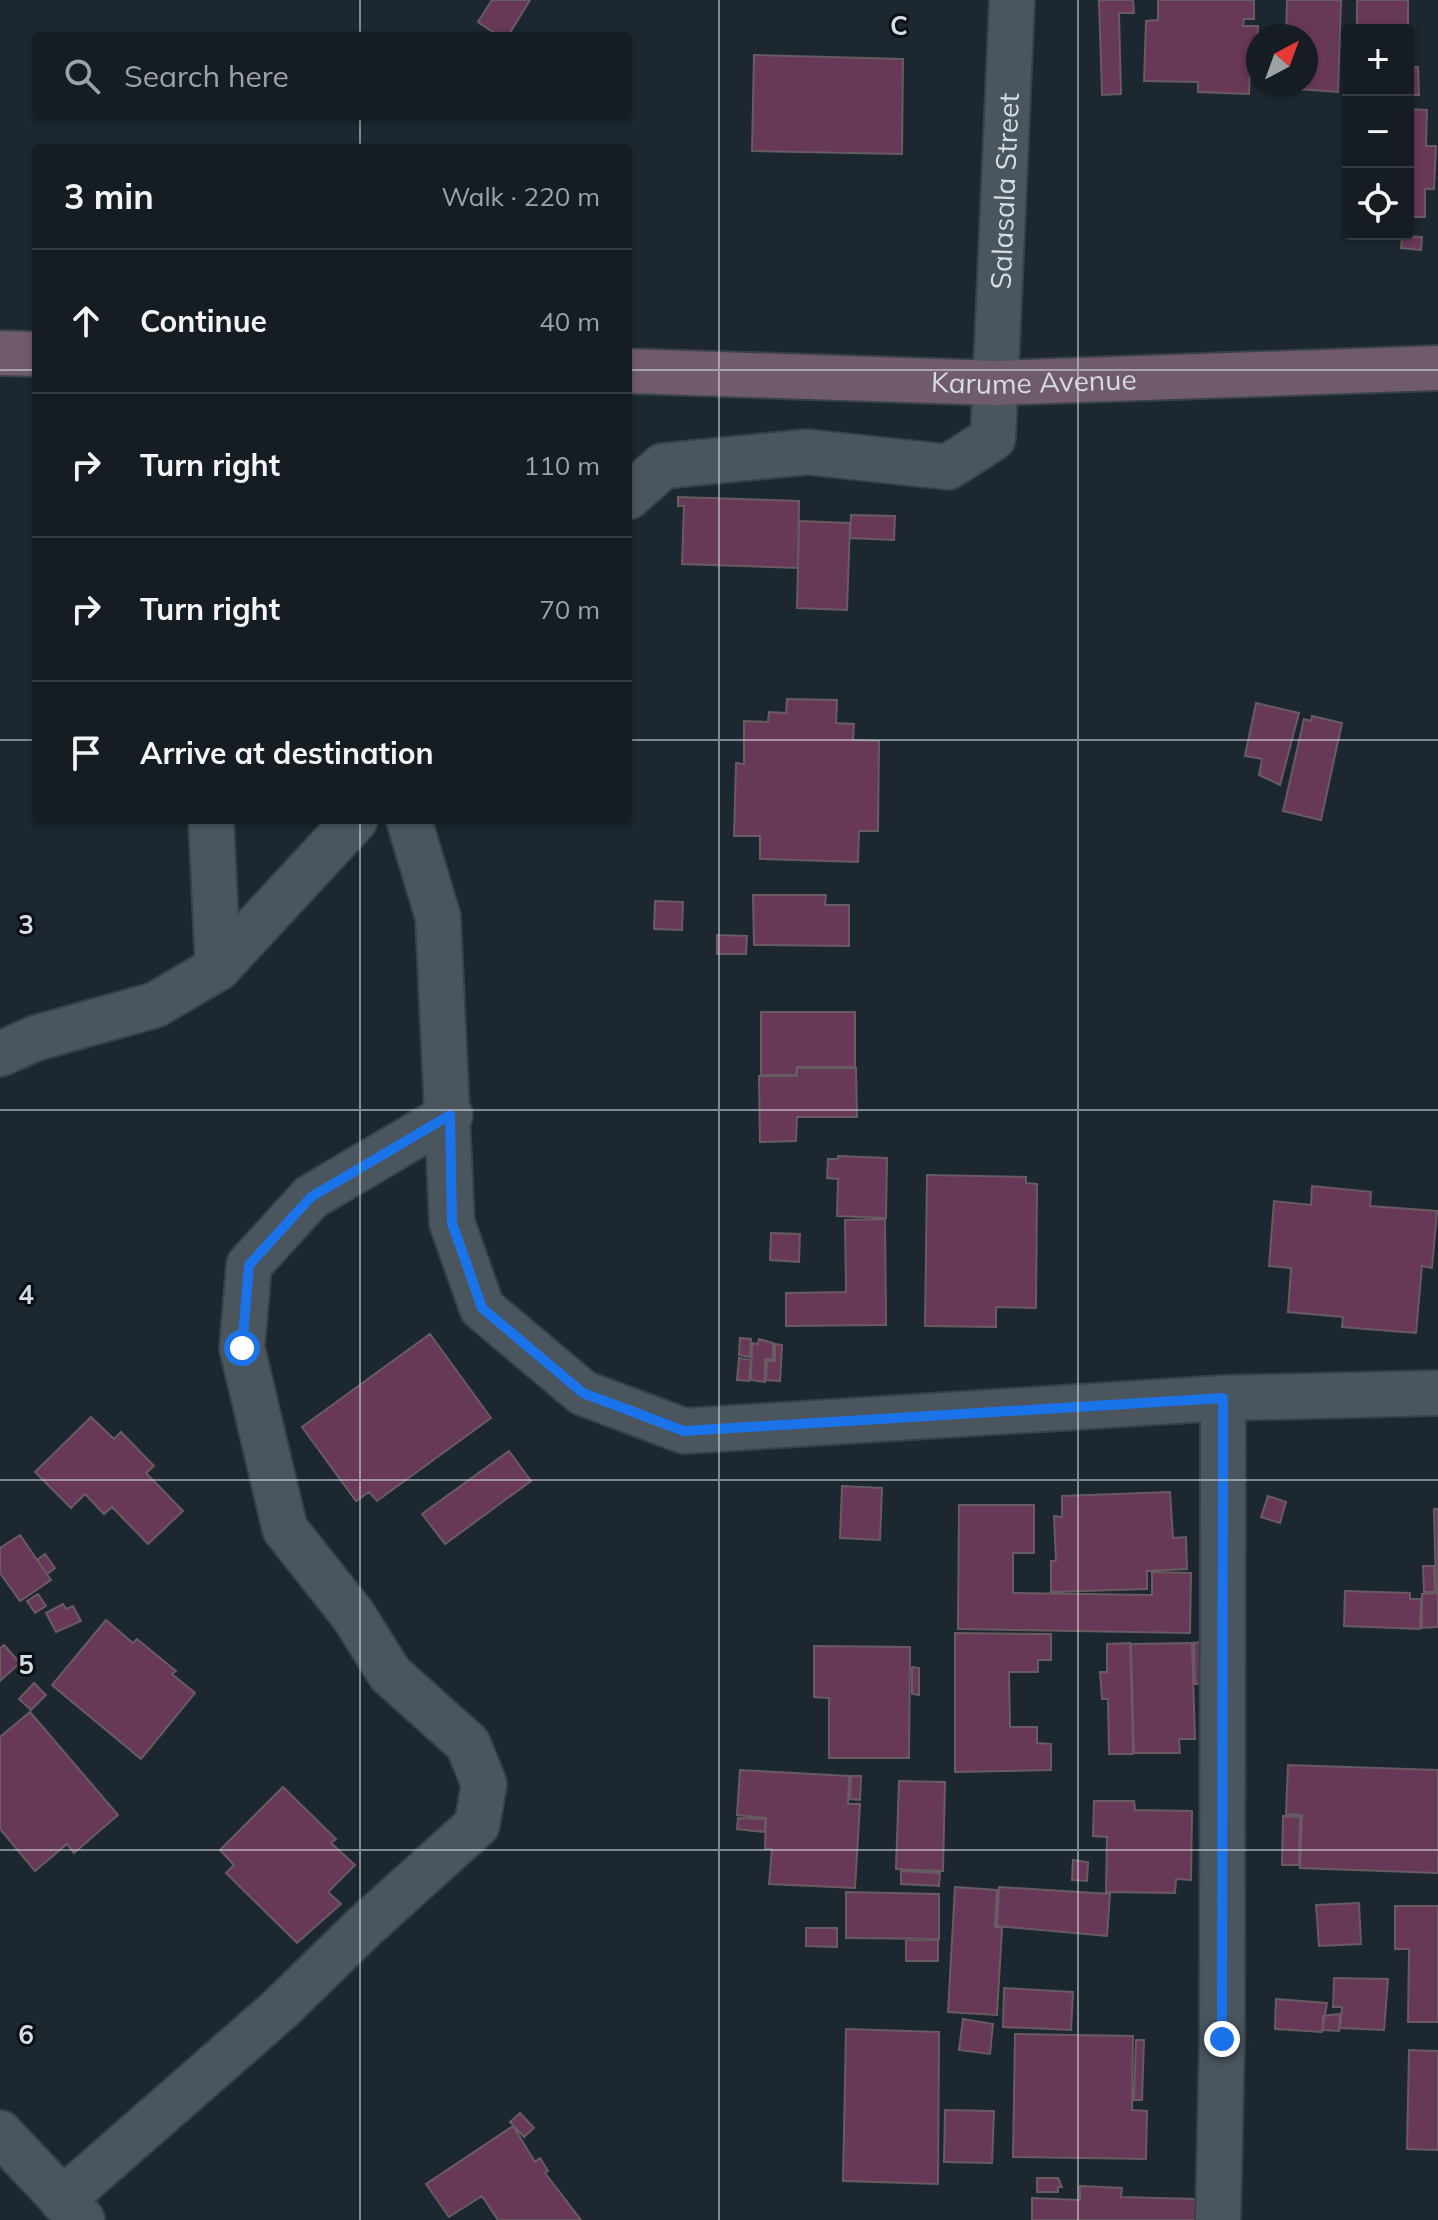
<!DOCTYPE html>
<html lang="en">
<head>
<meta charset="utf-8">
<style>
	:root { --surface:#151d23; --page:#222a30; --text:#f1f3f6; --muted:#9da2a6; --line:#343b41 }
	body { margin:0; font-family:Mulish,sans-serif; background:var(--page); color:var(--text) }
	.controls { position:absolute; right:24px; top:24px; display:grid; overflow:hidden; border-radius:8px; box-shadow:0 2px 6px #0004 }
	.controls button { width:72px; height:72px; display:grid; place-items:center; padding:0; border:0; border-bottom:2px solid var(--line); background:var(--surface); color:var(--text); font:40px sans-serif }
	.compass { position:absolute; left:1246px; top:24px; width:72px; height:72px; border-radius:50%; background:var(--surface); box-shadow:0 2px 6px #0004; rotate:41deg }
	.stop { position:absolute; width:24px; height:24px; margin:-18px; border:6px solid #1a73e8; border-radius:50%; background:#fff }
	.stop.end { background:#1a73e8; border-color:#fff; box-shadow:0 2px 8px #0008 }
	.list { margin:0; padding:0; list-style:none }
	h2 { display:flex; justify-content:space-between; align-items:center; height:104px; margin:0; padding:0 32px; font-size:34px }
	h2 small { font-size:26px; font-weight:400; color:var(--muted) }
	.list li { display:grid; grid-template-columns:52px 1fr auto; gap:24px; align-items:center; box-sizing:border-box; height:144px; padding:0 32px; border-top:2px solid var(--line) }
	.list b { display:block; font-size:30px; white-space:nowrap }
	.list em { font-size:26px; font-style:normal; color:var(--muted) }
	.icon { flex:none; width:44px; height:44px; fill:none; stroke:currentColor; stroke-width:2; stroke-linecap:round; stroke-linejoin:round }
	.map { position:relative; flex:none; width:1438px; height:2220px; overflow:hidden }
	.search { position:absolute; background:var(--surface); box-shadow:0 2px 6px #0004; left:32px; top:32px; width:600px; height:88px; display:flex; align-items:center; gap:20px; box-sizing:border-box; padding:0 28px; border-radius:8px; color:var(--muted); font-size:30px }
	.panel { position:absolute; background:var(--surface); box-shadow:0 2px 6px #0004; left:32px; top:144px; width:600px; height:680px; border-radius:8px }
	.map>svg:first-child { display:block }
	.building { fill:#683857; stroke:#685b62; stroke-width:2 }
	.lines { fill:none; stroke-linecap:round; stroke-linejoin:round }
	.minor-casing { stroke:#384148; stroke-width:48 }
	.secondary-casing { stroke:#384148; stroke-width:48 }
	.minor { stroke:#4a555e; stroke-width:44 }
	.secondary { stroke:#6f5b6a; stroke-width:44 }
	.route { stroke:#1a73e8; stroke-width:10 }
	.grid { fill:none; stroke:#d6dde2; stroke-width:2; stroke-opacity:0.55 }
	.labels { text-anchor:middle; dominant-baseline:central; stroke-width:6; stroke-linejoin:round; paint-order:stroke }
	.street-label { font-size:28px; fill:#d6dde2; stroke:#0b0f13 }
	.grid-label { font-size:26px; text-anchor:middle; font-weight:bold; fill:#d6dde2; stroke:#0b0f13; stroke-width:6; stroke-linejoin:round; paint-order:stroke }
</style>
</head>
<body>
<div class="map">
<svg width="1438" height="2220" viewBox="0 0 1438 2220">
	<rect width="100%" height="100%" fill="#1c272f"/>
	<path class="building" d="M492 0H530L508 36H499L478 22Z
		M1099 0H1133L1134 13H1119L1121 94 1102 95Z
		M1158 0H1254V19H1244L1243 26H1258L1257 67 1250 66 1249 94 1198 92V82L1144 81 1146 21 1158 20Z
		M1287 0H1341L1338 92 1285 88V84H1306V36H1286Z
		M1357 0H1408V64V30H1357Z
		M754 55 903 59 902 154 752 151Z
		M1408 67H1418L1419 95H1408Z
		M1346 70H1348V114H1343Z
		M1408 109 1427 110 1426 146H1436L1434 189H1425V217H1408Z
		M1402 236 1422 237 1421 250 1401 248Z
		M678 497 799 501 798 568 682 564 684 506H678Z
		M851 515 895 516 894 540 850 538Z
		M799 521 850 523 847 610 797 608Z
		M787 699 837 700 836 723 854 724 853 740 879 741 878 831H859L858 862 760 859V836H734L736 763 744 764V721L768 722 769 712 786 713Z
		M1256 703 1299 713 1280 785 1259 775 1262 759 1245 756Z
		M1312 716 1342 723 1321 820 1283 811 1304 719 1311 721Z
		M753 895H826L825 905H849V946L754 945Z
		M655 901 683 902 682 930 654 929Z
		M717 935 747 936 746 954H717Z
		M761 1012H855V1067H797L796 1075H761Z
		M797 1068H856L857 1117H797L796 1141 760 1142 759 1076H797Z
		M838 1156 887 1158 886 1218 837 1216 838 1179 827 1178 828 1159H838Z
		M927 1175 1026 1177V1183L1037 1184 1036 1308 996 1307V1327L925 1326Z
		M1312 1186 1371 1192 1370 1206 1437 1211 1432 1268 1422 1266 1416 1333 1342 1327 1343 1317 1288 1312 1291 1268 1269 1266 1274 1201 1311 1205Z
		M885 1219 886 1325 786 1326V1293L846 1292 845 1220Z
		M771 1233 800 1234 799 1262 770 1260Z
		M430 1334 491 1418 377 1501 369 1492 356 1501 302 1427Z
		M740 1338 751 1339 750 1357 739 1355Z
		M759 1339 773 1343V1359H765V1382L751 1380 752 1343 758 1344Z
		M775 1344 782 1345 780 1381 766 1380 767 1361H775Z
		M739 1358 751 1360 749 1381 737 1380Z
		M91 1417 114 1439 121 1432 154 1466 146 1473 183 1511 148 1544 112 1507 104 1514 85 1494 71 1508 35 1472Z
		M509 1451 531 1481 445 1544 422 1514Z
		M842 1486 882 1488 880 1540 840 1538Z
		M1170 1492 1173 1538 1186 1537 1187 1569 1147 1571V1589L1051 1592V1561H1056L1054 1516 1062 1517V1496Z
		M1268 1496 1286 1502 1280 1523 1261 1517Z
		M959 1505H1034V1553H1013V1593L1152 1595V1572L1191 1573 1190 1633 958 1629Z
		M1434 1509H1438V1627L1422 1628V1594L1436 1593Z
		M20 1535 51 1580 20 1601 0 1573V1548Z
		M45 1554 55 1568 47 1574 37 1560Z
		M1423 1566H1434L1435 1592H1424Z
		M1345 1591 1410 1593V1599H1421L1420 1629 1344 1626Z
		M38 1594 46 1606 35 1613 27 1601Z
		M63 1604 66 1609 73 1606 81 1621 56 1632 46 1613Z
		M106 1620 133 1643 137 1639 176 1671 172 1674 195 1693 141 1759 52 1685Z
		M955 1633 1051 1634V1660H1038V1672H1009L1010 1727H1037V1743L1051 1744V1770L955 1772Z
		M1202 1642 1204 1684H1195L1194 1643Z
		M1130 1643 1133 1754H1109L1108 1699H1102L1100 1672H1107V1644Z
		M1192 1643 1195 1739H1179L1180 1753H1134L1131 1644Z
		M4 1645 20 1663 0 1681V1648Z
		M814 1646 910 1647 909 1758H829V1698L814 1697Z
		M912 1667 919 1668V1695L912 1694Z
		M34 1683 46 1695 31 1710 19 1699Z
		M30 1712 118 1815 74 1853 67 1844 35 1871 0 1829V1737Z
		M1288 1765 1438 1770V1873L1300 1868 1302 1815 1286 1814Z
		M740 1770 849 1776 848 1804H860L855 1888 769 1884 772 1849H765L766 1818 737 1815Z
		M851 1776H861L860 1800 850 1799Z
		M899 1781 945 1782 943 1871 896 1869Z
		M283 1787 336 1839 331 1843 355 1865 328 1892 341 1904 297 1943 226 1873 234 1865 220 1850Z
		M1094 1801H1134L1135 1810 1192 1811 1191 1880 1176 1879 1175 1893 1106 1892 1107 1837 1093 1836Z
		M1283 1816 1300 1817 1299 1865H1282Z
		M738 1818 765 1819V1832L737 1829Z
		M1073 1860 1088 1862 1087 1881 1072 1880Z
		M901 1871 940 1873 939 1886 901 1884Z
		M955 1887 997 1890 995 1927 1002 1928 997 2015 948 2012Z
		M999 1887 1110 1894 1107 1936 997 1926Z
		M846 1892 939 1894V1939L846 1938Z
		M1359 1903 1361 1944 1319 1946 1316 1905Z
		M1395 1906H1438V2022H1408L1409 1949H1395Z
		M806 1928H837V1947L806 1946Z
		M906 1940H938V1961H906Z
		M1334 1978 1388 1979 1384 2030 1340 2028 1342 2007H1333Z
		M1004 1988 1073 1992 1071 2030 1003 2027Z
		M1276 1999 1327 2003 1322 2032 1275 2029Z
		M1340 2014 1339 2031 1323 2030V2016Z
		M963 2019 993 2024 990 2054 959 2050Z
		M846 2029 939 2032 938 2184 843 2181Z
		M1015 2034 1133 2036 1132 2110 1147 2111 1146 2159 1013 2157Z
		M1136 2040H1144L1142 2100H1134Z
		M1409 2050 1438 2051V2150L1407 2149Z
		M945 2110 994 2111 992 2163 944 2162Z
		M520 2113 534 2128 524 2137 510 2122Z
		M513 2126 535 2162 540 2158 548 2171 545 2173 581 2220H498L482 2196 449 2217 426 2184Z
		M1037 2178H1058L1062 2187H1058V2192H1037Z
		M1080 2186 1122 2188 1121 2197 1195 2199V2220H1032V2198L1080 2200Z"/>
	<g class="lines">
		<defs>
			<g id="minor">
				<path id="s1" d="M628 497 663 466 807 452 948 467 993 438 1012 0"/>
				<path d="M211 820 218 968"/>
				<path d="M409 820 438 917 452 1223 482 1308 583 1393 684 1431 1223 1398 1438 1393"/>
				<path d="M0 1054 36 1038 155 1005 218 968 355 820"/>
				<path d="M0 2133 82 2220"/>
				<path d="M62 2200 280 2009 364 1927 477 1825 484 1784 468 1744 390 1674 353 1615 285 1529 242 1348 249 1265 311 1197 450 1115"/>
				<path d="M1218 2220 1222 2039 1223 1398"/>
			</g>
			<g id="secondary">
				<path d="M0 353 36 354"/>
				<path id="s2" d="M628 371 996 383 1438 368"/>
			</g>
		</defs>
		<use href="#minor" class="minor-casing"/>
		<use href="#secondary" class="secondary-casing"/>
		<use href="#minor" class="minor"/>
		<use href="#secondary" class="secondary"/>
	</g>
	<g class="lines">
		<path class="route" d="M242 1348 249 1265 311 1197 450 1115 452 1223 482 1308 583 1393 684 1431 1223 1398 1222 2039"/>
	</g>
	<path class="grid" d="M360 0V36M719 0V2220M1078 0V2220M360 116V148M0 370H36M628 370H1438M0 740H36M628 740H1438M360 820V2220M0 1110H1438M0 1480H1438M0 1850H1438"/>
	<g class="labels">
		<g class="street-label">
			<text stroke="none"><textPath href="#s1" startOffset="634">Salasala Street</textPath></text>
			<text stroke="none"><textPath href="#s2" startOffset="406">Karume Avenue</textPath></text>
		</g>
	</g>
	<g class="grid-label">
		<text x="899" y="35">C</text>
		<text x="26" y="934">3</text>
		<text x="26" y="1304">4</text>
		<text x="26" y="1674">5</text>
		<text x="26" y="2044">6</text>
	</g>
</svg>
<div class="controls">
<button>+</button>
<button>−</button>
<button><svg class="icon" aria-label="locate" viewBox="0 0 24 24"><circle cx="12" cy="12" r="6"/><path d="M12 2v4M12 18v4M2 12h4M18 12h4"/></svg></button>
</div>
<svg class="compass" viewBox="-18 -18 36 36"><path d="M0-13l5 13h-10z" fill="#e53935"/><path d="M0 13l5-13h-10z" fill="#9da2a6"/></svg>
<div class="stop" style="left:242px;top:1348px"></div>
<div class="stop end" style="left:1222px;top:2039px"></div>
<div class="search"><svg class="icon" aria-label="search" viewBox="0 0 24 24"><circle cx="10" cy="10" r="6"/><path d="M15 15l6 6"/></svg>Search here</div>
<section class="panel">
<h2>3 min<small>Walk · 220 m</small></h2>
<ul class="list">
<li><svg class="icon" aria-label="ahead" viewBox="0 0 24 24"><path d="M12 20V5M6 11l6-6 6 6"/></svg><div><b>Continue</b></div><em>40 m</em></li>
<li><svg class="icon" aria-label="right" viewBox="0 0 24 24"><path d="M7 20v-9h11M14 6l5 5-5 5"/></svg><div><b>Turn right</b></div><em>110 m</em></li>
<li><svg class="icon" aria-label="right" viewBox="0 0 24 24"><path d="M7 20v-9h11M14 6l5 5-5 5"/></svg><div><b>Turn right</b></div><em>70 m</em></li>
<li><svg class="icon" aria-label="arrive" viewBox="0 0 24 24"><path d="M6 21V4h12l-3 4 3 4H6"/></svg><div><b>Arrive at destination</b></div></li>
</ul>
</section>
</div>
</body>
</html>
